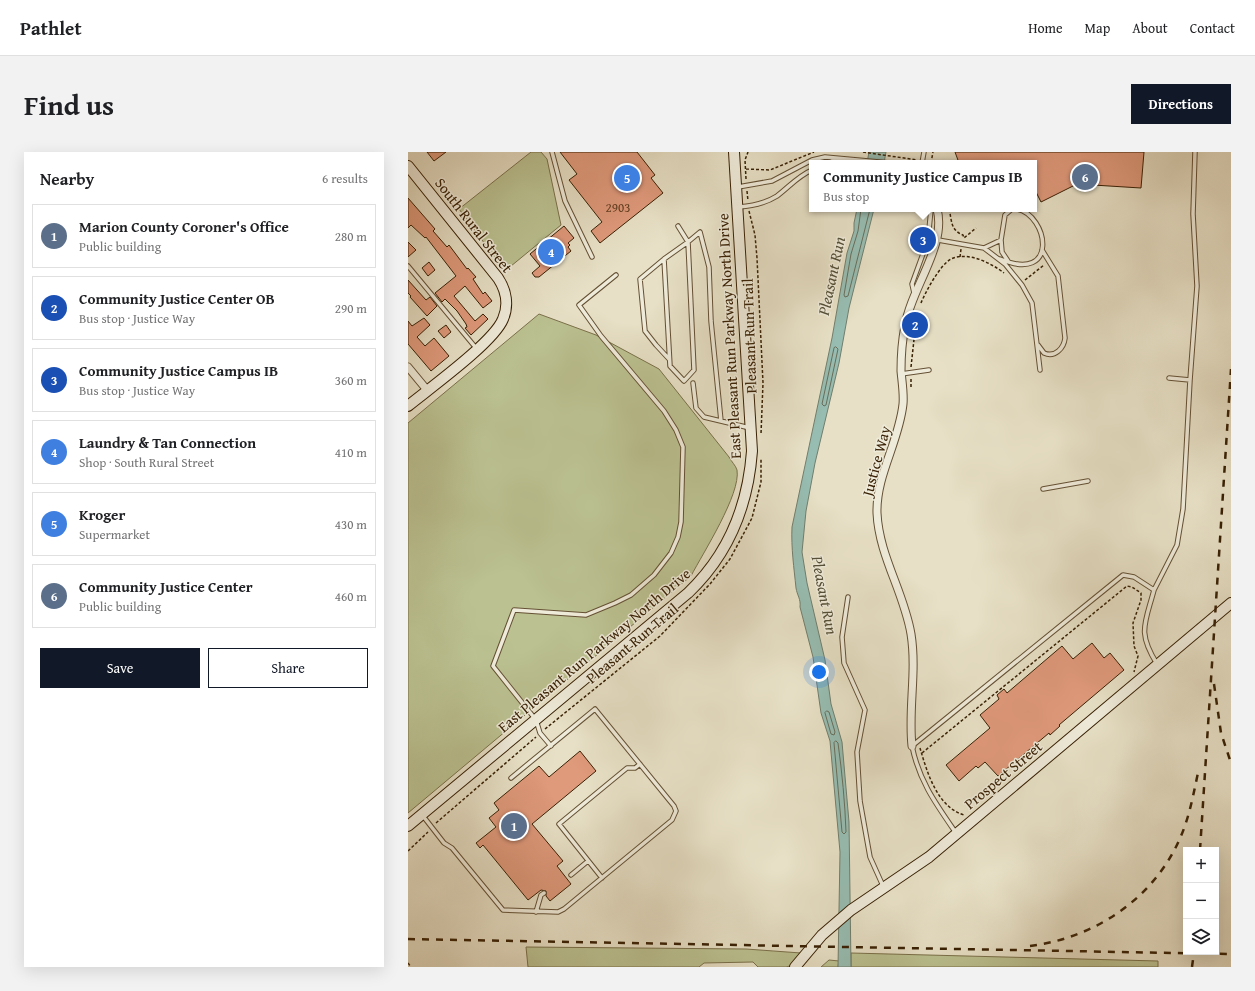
<!DOCTYPE html>
<html lang="en">
<head>
<meta charset="utf-8">
<style>
	:root { --surface:#fff; --page:#f2f2f2; --text:#202124; --muted:#757577; --line:#e0e0e0; --accent:#111827 }
	body { margin:0; font-family:"Gentium Book Plus",serif; background:var(--page); color:var(--text) }
	.controls { position:absolute; right:12px; bottom:12px; display:grid; overflow:hidden; border-radius:0px; box-shadow:0 4px 16px #0002 }
	.controls button { width:36px; height:36px; display:grid; place-items:center; padding:0; border:0; border-bottom:1px solid var(--line); background:var(--surface); color:var(--text); font:20px sans-serif }
	.you { position:absolute; left:411px; top:520px; width:14px; height:14px; margin:-10px; border:3px solid #fff; border-radius:50%; background:#1a73e8; box-shadow:0 0 0 6px #1a73e833 }
	.badge { display:grid; place-items:center; width:26px; height:26px; border-radius:50%; background:var(--accent); color:#fff; font-size:13px; font-weight:700 }
	.pin { position:absolute; translate:-50% -50%; border:2px solid #fff; box-shadow:0 1px 4px #0006 }
	.popup { position:absolute; left:401px; top:8px; width:228px; height:52px; box-sizing:border-box; display:grid; place-content:center; border-radius:0px; background:var(--surface); filter:drop-shadow(0 1px 3px #0005); font-size:13px; white-space:nowrap; color:var(--muted) }
	.popup b { font-size:15px; color:var(--text) }
	.popup::after { content:''; position:absolute; left:50%; top:100%; margin-left:-8px; border:8px solid transparent; border-top-color:var(--surface) }
	.list { margin:0; padding:0; list-style:none }
	h2 { display:flex; justify-content:space-between; align-items:center; height:52px; margin:0; padding:0 16px; font-size:17px }
	h2 small { font-size:13px; font-weight:400; color:var(--muted) }
	.list li { display:grid; grid-template-columns:26px 1fr auto; gap:12px; align-items:center; box-sizing:border-box; height:64px; margin:0 8px 8px; padding:0 8px; border:1px solid var(--line); border-radius:0px }
	.list b { display:block; font-size:15px; white-space:nowrap }
	.list p { margin:0; font-size:13px; white-space:nowrap; color:var(--muted) }
	.list em { font-size:13px; font-style:normal; color:var(--muted) }
	.actions { display:flex; gap:8px; padding:12px 16px }
	.actions a { flex:1; padding:9px 0; border:1px solid var(--accent); border-radius:0px; text-align:center; font-size:14px; color:var(--accent) }
	.actions .main { background:var(--accent); color:#fff }
	.icon { flex:none; width:22px; height:22px; fill:none; stroke:currentColor; stroke-width:2; stroke-linecap:round; stroke-linejoin:round }
	.map { position:relative; flex:none; width:823px; height:815px; overflow:hidden; border-radius:0px }
	header { display:flex; align-items:center; gap:24px; box-sizing:border-box; height:56px; padding:0 20px; background:var(--surface); border-bottom:1px solid var(--line) }
	header strong { font-size:19px }
	nav { display:flex; gap:22px; margin-inline-start:auto; font-size:14px }
	.intro { display:flex; align-items:center; justify-content:space-between; box-sizing:border-box; height:96px; padding:0 24px }
	h1 { margin:0; font-size:28px }
	.button { padding:10px 18px; border-radius:0px; background:var(--accent); color:#fff; font-size:14px; font-weight:700 }
	main { display:flex; gap:24px; padding:0 24px }
	aside { flex:1; background:var(--surface); border-radius:0px; box-shadow:0 4px 16px #0002 }
	.map>svg:first-child { display:block }
	.green { fill:#bbc191; stroke:#7a704a }
	.water { fill:#97bdb2; stroke:#717e6c }
	.lines { fill:none; stroke-linecap:round; stroke-linejoin:round }
	.shore { stroke:#686e5b; stroke-width:1 }
	.building { fill:#df997b; stroke:#382004 }
	.lane-casing { stroke:#645034; stroke-width:5.5 }
	.street-casing { stroke:#645034; stroke-width:9 }
	.secondary-casing { stroke:#382004; stroke-width:12 }
	.path { stroke:#382004; stroke-width:1.5; stroke-dasharray:3 2; stroke-linecap:butt }
	.lane { stroke:#efebda; stroke-width:3.5 }
	.street { stroke:#efebda; stroke-width:7 }
	.secondary { stroke:#efebda; stroke-width:10 }
	.rail { stroke:#382004; stroke-width:2.5; stroke-dasharray:7 7; stroke-linecap:butt }
	.labels { text-anchor:middle; dominant-baseline:central; stroke-width:3; stroke-linejoin:round; paint-order:stroke }
	.number-label { font-size:13px; fill:#623e22 }
	.street-label { font-size:15px; fill:#382004; stroke:#efebda }
	.water-label { font-size:16px; font-style:italic; fill:#544f38; stroke:#efebda }
</style>
</head>
<body>
<header>
<strong>Pathlet</strong>
<nav><a>Home</a><a>Map</a><a>About</a><a>Contact</a></nav>
</header>
<div class="intro"><h1>Find us</h1><a class="button">Directions</a></div>
<main>
<aside>
<h2>Nearby<small>6 results</small></h2>
<ul class="list">
<li><span class="badge" style="background:#5c6f8a">1</span><div><b>Marion County Coroner's Office</b><p>Public building</p></div><em>280 m</em></li>
<li><span class="badge" style="background:#1a4fb4">2</span><div><b>Community Justice Center OB</b><p>Bus stop · Justice Way</p></div><em>290 m</em></li>
<li><span class="badge" style="background:#1a4fb4">3</span><div><b>Community Justice Campus IB</b><p>Bus stop · Justice Way</p></div><em>360 m</em></li>
<li><span class="badge" style="background:#3f7fe0">4</span><div><b>Laundry &amp; Tan Connection</b><p>Shop · South Rural Street</p></div><em>410 m</em></li>
<li><span class="badge" style="background:#3f7fe0">5</span><div><b>Kroger</b><p>Supermarket</p></div><em>430 m</em></li>
<li><span class="badge" style="background:#5c6f8a">6</span><div><b>Community Justice Center</b><p>Public building</p></div><em>460 m</em></li>
</ul>
<div class="actions"><a class="main">Save</a><a>Share</a></div>
</aside>
<div class="map">
<svg width="823" height="815" viewBox="0 0 823 815">
	<rect width="100%" height="100%" fill="#e7e0c6"/>
	<filter id="stains"><feTurbulence type="fractalNoise" baseFrequency=".005" numOctaves="4"/><feColorMatrix values="0 0 0 0 .2 0 0 0 0 .09 0 0 0 0 .02 0 0 0 .5 -.17"/></filter>
	<radialGradient id="worn" r=".72"><stop offset=".6" stop-color="#630" stop-opacity="0"/><stop offset="1" stop-color="#630" stop-opacity=".3"/></radialGradient>
	<path class="green" d="M123 0H133L139 7 153 73 97 119 51 57Z
		M131 162 188 183 251 217 321 305C323 309 328 314 329 318 333 342 295 401 283 424L0 661V271Z
		M118 795 338 797 393 801 382 814 378 815H350L345 810 296 811 291 815H120Z
		M443 801 750 809V815H443Z
		M421 808 431 809 430 815H413Z"/>
	<path class="water" d="M461 0H478L476 11H459Z
		M449 57H466L441 156 431 211 407 311 398 359 394 400 399 431 417 508 423 552 434 590 441 670 443 815H430L432 700 422 589 413 561 405 505 392 455C393 447 389 443 388 436 386 416 383 396 384 375L424 186 439 101 446 79V71Z"/>
	<g class="lines">
		<path class="shore" d="M453 57 450 79 443 102 436 143 437 145 440 144 462 57
			M428 195 430 197 418 253 416 254 414 252 426 196Z
			M419 559 421 560 427 580 426 583 423 582 417 561Z
			M428 589 430 591C434 620 437 651 438 680L436 682 434 680 426 591Z"/>
	</g>
	<path class="building" d="M19 0H38L26 9Z
		M152 0H229L247 23 243 26 255 41 192 91 183 79 194 70 161 28 169 22Z
		M547 0H736L733 36 669 32 633 50 626 36V11H551Z
		M0 46 27 77 25 79 39 95 41 93 59 117 60 116 68 125 65 127 75 142 77 140 84 149 75 156 57 134 46 144 67 169 75 162 80 167 63 183 57 176 59 175 58 172 49 159 37 147 34 150 27 141 48 124 18 85 17 86 3 73 0 76Z
		M156 74 166 86 160 91 162 93 160 95 163 99 131 125H127L124 121 132 114 122 102Z
		M0 90 8 98 0 105Z
		M21 110 27 118 20 124 14 116Z
		M0 128 18 148 22 145 29 154 19 164 2 145 3 144 0 141Z
		M16 166 22 173 9 185 17 194 26 186 41 204 23 219 0 192V169L4 174Z
		M38 173 43 180 36 186 30 179Z
		M684 491 696 506 702 501 716 518 651 573 652 574 642 583 641 581 590 624 577 610 570 616 568 614 551 629 538 613 582 576 572 563 591 547 589 543 596 537 599 541 654 494 665 507Z
		M172 599 188 619 124 672 155 709 149 714 163 732 142 749 138 744V739L133 738 120 748 75 693 72 696 68 691 88 675 81 666 91 658 86 651 131 614 141 625Z"/>
	<g class="lines">
		<defs>
			<path id="lane" d="M144 0 157 49 184 105
				M419 11 429 7
				M514 11 516 0
				M330 35 364 29 404 8 417 5 482 11
				M331 55C344 54 358 51 369 44 381 35 390 24 404 18
				M270 74 280 90 292 80 301 115 303 169 313 269
				M530 88 576 96 597 112 614 133 624 151 632 218
				M593 88 594 100 600 109
				M280 90 286 218 276 229 262 214 256 107Z
				M576 96 593 88 597 63 604 57H608
				M256 107 232 127 237 179 248 193 261 207
				M592 107C652 132 640 63 609 57
				M0 114 68 196
				M506 141 504 132 520 88 523 57
				M630 193 636 201C647 206 656 196 657 186L650 124 634 98
				M493 222 521 218
				M782 228 789 134 785 62 787 0
				M285 231 288 256 296 265 342 276
				M635 337 680 329
				M746 438 769 393 775 357 782 228 761 226
				M440 445 434 485 436 511 457 558 449 600 452 649 462 705 475 734
				M143 594 132 581 128 568 85 514 106 458 178 463 207 451 223 443 246 423 263 401 270 385 273 370 275 295 268 278 256 259 193 184 171 153 208 123
				M15 664 36 691 44 696 95 758 150 760 156 757 264 668 268 659 266 654 187 557 103 626
				M548 681C528 652 511 629 504 594L715 423 726 425 746 438C737 472 729 480 749 512
				M163 723 180 709
				M194 726 151 672 219 616H227L232 612
				M128 760 133 743 136 741"/>
			<path id="street" d="M0 215 19 238
				M504 594C500 557 509 520 503 482 496 440 471 404 469 361 468 323 491 290 495 252 496 242 494 230 493 219 493 204 494 189 497 174 503 136 539 94 529 57"/>
			<path id="secondary" d="M0 14 90 126C98 138 101 153 95 167 86 190 22 236 0 254
				M0 674 280 441C320 403 340 354 344 299L326 0
				M387 815 414 783 443 758 521 705 823 451"/>
		</defs>
		<use href="#lane" class="lane-casing"/>
		<use href="#street" class="street-casing"/>
		<use href="#secondary" class="secondary-casing"/>
		<path class="path" d="M455 0 509 8
			M523 11 525 0
			M338 17 362 18 406 0
			M338 27 337 8 340 0
			M339 39 340 49
			M541 57C544 68 542 78 555 83L556 86 568 76
			M341 59 347 83 349 106 355 231 353 282
			M552 105 553 97
			M617 128 636 113
			M513 151C518 139 532 113 543 107 560 99 583 111 596 121
			M503 215 509 160
			M503 235V225
			M137 577 252 484 302 432 322 407 344 366 353 330V306
			M512 596C519 620 529 655 556 663
			M514 601 719 434 724 435 733 441V448L725 471 726 494 730 504 726 520
			M28 671 128 585
			M0 699 20 680
			M0 811 3 815"/>
		<use href="#lane" class="lane"/>
		<use href="#street" class="street"/>
		<use href="#secondary" class="secondary"/>
		<path class="rail" d="M806 532 813 581 823 611
			M792 698 823 217
			M0 787 823 802
			M622 794C687 786 747 746 773 684 782 663 786 639 791 616
			M784 815 786 800"/>
	</g>
	<g class="labels">
		<g class="number-label">
			<text x="210" y="55">2903</text>
		</g>
		<g class="street-label">
			<text transform="translate(66 73) rotate(52)">South Rural Street</text>
			<text transform="translate(321 184) rotate(-93)">East Pleasant Run Parkway North Drive</text>
			<text transform="translate(341 184) rotate(-92)">Pleasant Run Trail</text>
			<text transform="translate(468 309) rotate(-75)">Justice Way</text>
			<text transform="translate(224 491) rotate(-40)">Pleasant Run Trail</text>
			<text transform="translate(186 498) rotate(-40)">East Pleasant Run Parkway North Drive</text>
			<text transform="translate(595 623) rotate(-40)">Prospect Street</text>
		</g>
		<g class="water-label">
			<text transform="translate(423 124) rotate(-78)">Pleasant Run</text>
			<text transform="translate(417 443) rotate(79)">Pleasant Run</text>
		</g>
	</g>
	<rect width="100%" height="100%" filter="url(#stains)"/>
	<rect width="100%" height="100%" fill="url(#worn)"/>
</svg>
<div class="controls">
<button>+</button>
<button>−</button>
<button><svg class="icon" aria-label="layers" viewBox="0 0 24 24"><path d="M12 4l9 5-9 5-9-5zM3 14l9 5 9-5"/></svg></button>
</div>
<div class="you"></div>
<div class="pin badge" style="left:106px;top:674px;background:#5c6f8a">1</div>
<div class="pin badge" style="left:507px;top:173px;background:#1a4fb4">2</div>
<div class="pin badge" style="left:515px;top:88px;background:#1a4fb4">3</div>
<div class="popup"><b>Community Justice Campus IB</b>Bus stop</div>
<div class="pin badge" style="left:143px;top:100px;background:#3f7fe0">4</div>
<div class="pin badge" style="left:219px;top:26px;background:#3f7fe0">5</div>
<div class="pin badge" style="left:677px;top:25px;background:#5c6f8a">6</div>
</div>
</main>
</body>
</html>
